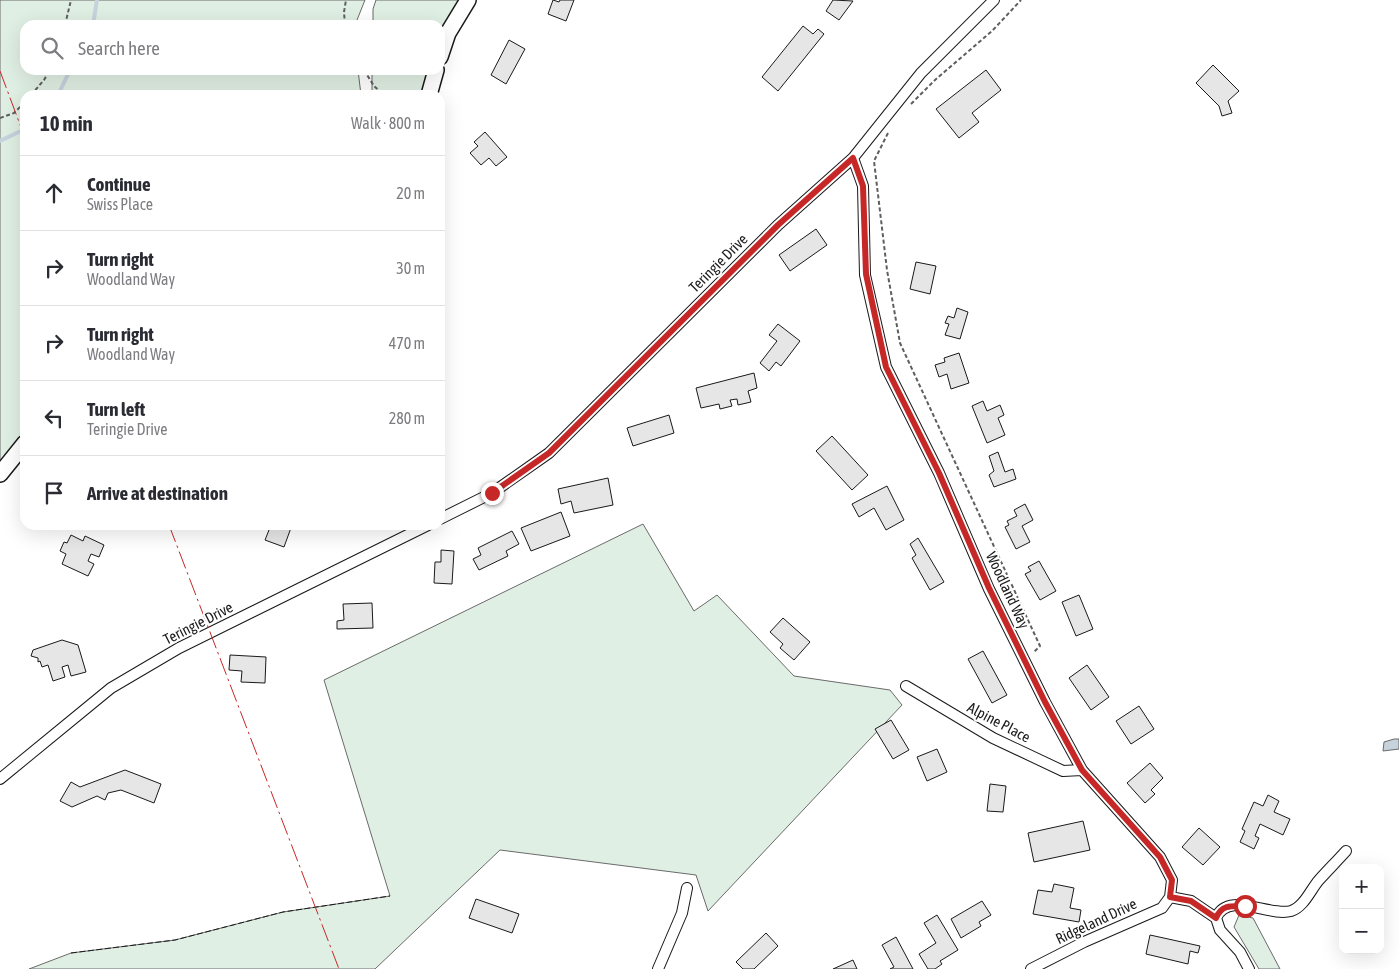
<!DOCTYPE html>
<html lang="en">
<head>
<meta charset="utf-8">
<style>
	:root { --surface:#fff; --page:#f7f7f7; --text:#2b2b33; --muted:#7c7c81; --line:#e1e1e2 }
	body { margin:0; font-family:"Asap Condensed",sans-serif; background:var(--page); color:var(--text) }
	.controls { position:absolute; right:15px; bottom:15px; display:grid; overflow:hidden; border-radius:10px; box-shadow:0 5px 20px #0002 }
	.controls button { width:45px; height:45px; display:grid; place-items:center; padding:0; border:0; border-bottom:1px solid var(--line); background:var(--surface); color:var(--text); font:25px sans-serif }
	.stop { position:absolute; width:15px; height:15px; margin:-11px; border:4px solid #c62828; border-radius:50%; background:#fff }
	.stop.end { background:#c62828; border-color:#fff; box-shadow:0 1px 5px #0008 }
	.list { margin:0; padding:0; list-style:none }
	h2 { display:flex; justify-content:space-between; align-items:center; height:65px; margin:0; padding:0 20px; font-size:21px }
	h2 small { font-size:16px; font-weight:400; color:var(--muted) }
	.list li { display:grid; grid-template-columns:32px 1fr auto; gap:15px; align-items:center; box-sizing:border-box; height:75px; padding:0 20px; border-top:1px solid var(--line) }
	.list b { display:block; font-size:19px; white-space:nowrap }
	.list p { margin:0; font-size:16px; white-space:nowrap; color:var(--muted) }
	.list em { font-size:16px; font-style:normal; color:var(--muted) }
	.icon { flex:none; width:28px; height:28px; fill:none; stroke:currentColor; stroke-width:2; stroke-linecap:round; stroke-linejoin:round }
	.map { position:relative; flex:none; width:1399px; height:969px; overflow:hidden }
	.search { position:absolute; background:var(--surface); box-shadow:0 5px 20px #0002; left:20px; top:20px; width:425px; height:55px; display:flex; align-items:center; gap:12px; box-sizing:border-box; padding:0 18px; border-radius:15px; color:var(--muted); font-size:19px }
	.panel { position:absolute; background:var(--surface); box-shadow:0 5px 20px #0002; left:20px; top:90px; width:425px; height:440px; border-radius:15px }
	.map>svg:first-child { display:block }
	.green { fill:#e0efe3; stroke:#6a6a6a }
	.water { fill:#c6d2dc; stroke:#6a6a6a }
	.lines { fill:none; stroke-linecap:round; stroke-linejoin:round }
	.stream { stroke:#c6d2dc; stroke-width:4 }
	.building { fill:#e6e6e6; stroke:#1a1a1a }
	.street-casing { stroke:#1a1a1a; stroke-width:12 }
	.secondary-casing { stroke:#1a1a1a; stroke-width:18 }
	.path { stroke:#5f5f5f; stroke-width:2; stroke-dasharray:4 2.5; stroke-linecap:butt }
	.street { stroke:#fff; stroke-width:10 }
	.secondary { stroke:#fff; stroke-width:15 }
	.fence { stroke:#1a1a1a; stroke-width:1; stroke-dasharray:6 2.5; stroke-linecap:butt }
	.power { stroke:#c62828; stroke-width:1; stroke-dasharray:18 4 2.5 4; stroke-linecap:butt }
	.route { stroke:#c62828; stroke-width:6 }
	.labels { text-anchor:middle; dominant-baseline:central; stroke-width:4; stroke-linejoin:round; paint-order:stroke }
	.street-label { font-size:15px; fill:#1a1a1a; stroke:#fff }
</style>
</head>
<body>
<div class="map">
<svg width="1399" height="969" viewBox="0 0 1399 969">
	<rect width="100%" height="100%" fill="#fff"/>
	<path class="green" d="M0 0H365L355 25H25V70H358L361 95H25V440L0 470Z
		M376 0H460L440 34V25H373V9Z
		M372 70H431L425 95H372Z
		M643 524 694 611 717 595 794 676 890 690 902 705 708 911 696 875 500 850 375 969H29L71 953 175 940 283 912 390 896 324 680Z
		M1239 915 1253 918 1280 969H1259L1234 927Z"/>
	<path class="water" d="M1394 739H1399V749L1383 751 1384 742Z"/>
	<g class="lines">
		<path class="stream" d="M93 25 97 0
			M58 95 70 70
			M0 141 25 129"/>
	</g>
	<path class="building" d="M553 0 559 2 560 0H574L566 21 548 14Z
		M833 0 853 1 839 20 826 11Z
		M803 26 813 34 818 29 824 34 778 91 762 77Z
		M509 40 525 49 506 84 491 75Z
		M1213 65 1239 91 1228 101 1232 113 1222 116 1219 106 1196 83Z
		M986 70 1001 90 972 113 979 122 959 138 936 109Z
		M485 132 507 157 496 166 489 158 481 165 470 153 478 146 474 142Z
		M816 229 827 245 790 271 779 255Z
		M916 262 936 266 930 294 910 289Z
		M957 308 968 312 960 339 945 335 949 324 945 323 948 316 954 318Z
		M778 324 800 341 781 366 776 362 769 371 760 363 777 341 769 335Z
		M959 353 969 383 951 389 947 374 939 377 935 365 945 362 944 358Z
		M754 373 757 388 748 391 751 402 738 405 737 399 730 400 732 406 720 409 719 404 701 408 696 388Z
		M983 401 987 411 1000 405 1004 415 998 418 1005 435 987 443 972 406Z
		M669 415 674 433 633 446 627 428Z
		M832 436 868 475 852 490 816 451Z
		M998 452 1005 472 1013 469 1016 479 994 487 989 475 994 471 989 456Z
		M608 478 613 505 574 513 571 501 561 504 558 489Z
		M887 486 904 520 886 530 874 508 859 517 852 504Z
		M1025 504 1033 520 1022 526 1030 542 1016 549 1005 527 1009 525 1007 521 1017 516 1014 510Z
		M561 512 570 536 531 551 521 528Z
		M271 525H292L284 547 265 540Z
		M512 531 519 544 506 551 508 556 479 570 473 559 481 555 478 548Z
		M71 535 83 541 85 536 104 545 99 557 91 554 88 561 94 564 88 576 62 564 66 554 60 551 64 542 67 543Z
		M918 538 944 582 930 590 912 558 916 555 910 544Z
		M441 550 454 551 452 584 434 583 435 562H441Z
		M1039 561 1056 591 1040 600 1025 574 1031 571 1028 567Z
		M1079 595 1093 629 1076 636 1062 602Z
		M372 603 373 628 337 629V621L344 620 343 604Z
		M783 618 810 642 794 660 780 648 783 644 770 632Z
		M62 640 78 645 86 672 71 676 68 665 62 667 65 677 53 681 48 665 42 667 40 661 38 662V658L31 656 33 650Z
		M983 651 1007 695 992 703 968 659Z
		M230 655 266 657 265 683 241 682 242 671 229 670Z
		M1087 665 1109 697 1091 710 1069 678Z
		M1139 706 1154 729 1131 744 1116 721Z
		M891 720 909 750 893 759 875 729Z
		M937 749 947 772 927 781 917 757Z
		M1150 763 1163 778 1151 790 1155 794 1145 803 1127 783Z
		M125 770 161 784 154 803 121 790 108 793 105 800 97 796 72 807 60 801 71 782 80 787Z
		M990 784 1006 786 1003 812 987 811Z
		M1268 795 1279 801 1274 812 1290 819 1283 835 1260 824 1255 836 1259 838 1254 849 1240 842 1245 831 1242 829 1254 802 1263 806Z
		M1083 821 1090 850 1034 862 1028 833Z
		M1199 828 1220 847 1203 865 1182 847Z
		M1054 884 1074 888 1070 908 1081 910 1079 922 1033 914 1038 890 1052 892Z
		M476 899 519 914 512 933 469 918Z
		M982 901 991 915 979 922 981 926 961 938 951 919Z
		M1380 908H1382L1383 937H1380Z
		M937 915 958 950 940 961 942 964 935 969H928L919 954 936 943 924 923Z
		M766 933 778 946 754 969H743L736 962Z
		M1150 935 1200 946 1198 953 1190 951 1188 964 1146 954Z
		M896 937 913 969H890L894 967 882 945Z
		M853 960 857 969H833Z"/>
	<g class="lines">
		<defs>
			<path id="street" d="M853 158 863 186 865 275 886 367 939 473 989 589 1045 702 1082 770 1160 857 1172 880 1170 897 1191 901 1216 918 1220 930 1240 952 1249 969
				M440 519 492 493 549 453 778 225 853 158 921 73 994 0
				M906 686 993 738 1063 771 1082 770
				M0 779 111 688 179 648 428 525
				M1216 918C1228 890 1268 917 1291 911 1304 907 1311 889 1319 880 1328 870 1337 861 1346 851
				M658 969 682 913 687 888
				M1031 969 1084 942 1162 908 1170 897"/>
			<path id="secondary" d="M440 57 448 33 468 0
				M429 95 436 70
				M0 474 25 443"/>
		</defs>
		<use href="#street" class="street-casing"/>
		<use href="#secondary" class="secondary-casing"/>
		<path class="path" d="M65 25 71 0
			M345 25 344 12 346 0
			M364 70 374 86 384 95
			M31 95 44 80 50 70
			M911 104 935 80 992 31 1021 0
			M0 118 14 113 25 102
			M888 133 874 161 887 270 900 343 1040 646 1033 653"/>
		<use href="#street" class="street"/>
		<use href="#secondary" class="secondary"/>
		<path class="fence" d="M71 953 175 940 283 912 390 896"/>
		<path class="power" d="M0 71 25 138
			M169 525 339 969"/>
	</g>
	<g class="lines">
		<path class="route" d="M492 493 549 453 778 225 853 158 863 186 866 274 886 367 939 473 989 588 1045 702 1082 770 1160 857 1172 880 1170 897 1191 901 1216 918C1222 904 1232 906 1245 906"/>
	</g>
	<g class="labels">
		<g class="street-label">
			<text transform="translate(718 263) rotate(-45)">Teringie Drive</text>
			<text transform="translate(1008 590) rotate(65)">Woodland Way</text>
			<text transform="translate(198 623) rotate(-27)">Teringie Drive</text>
			<text transform="translate(999 722) rotate(28)">Alpine Place</text>
			<text transform="translate(1096 921) rotate(-25)">Ridgeland Drive</text>
		</g>
	</g>
</svg>
<div class="controls">
<button>+</button>
<button>−</button>
</div>
<div class="stop" style="left:1245px;top:906px"></div>
<div class="stop end" style="left:492px;top:493px"></div>
<div class="search"><svg class="icon" aria-label="search" viewBox="0 0 24 24"><circle cx="10" cy="10" r="6"/><path d="M15 15l6 6"/></svg>Search here</div>
<section class="panel">
<h2>10 min<small>Walk · 800 m</small></h2>
<ul class="list">
<li><svg class="icon" aria-label="ahead" viewBox="0 0 24 24"><path d="M12 20V5M6 11l6-6 6 6"/></svg><div><b>Continue</b><p>Swiss Place</p></div><em>20 m</em></li>
<li><svg class="icon" aria-label="right" viewBox="0 0 24 24"><path d="M7 20v-9h11M14 6l5 5-5 5"/></svg><div><b>Turn right</b><p>Woodland Way</p></div><em>30 m</em></li>
<li><svg class="icon" aria-label="right" viewBox="0 0 24 24"><path d="M7 20v-9h11M14 6l5 5-5 5"/></svg><div><b>Turn right</b><p>Woodland Way</p></div><em>470 m</em></li>
<li><svg class="icon" aria-label="left" viewBox="0 0 24 24"><path d="M17 20v-9H6M10 6l-5 5 5 5"/></svg><div><b>Turn left</b><p>Teringie Drive</p></div><em>280 m</em></li>
<li><svg class="icon" aria-label="arrive" viewBox="0 0 24 24"><path d="M6 21V4h12l-3 4 3 4H6"/></svg><div><b>Arrive at destination</b></div></li>
</ul>
</section>
</div>
</body>
</html>
